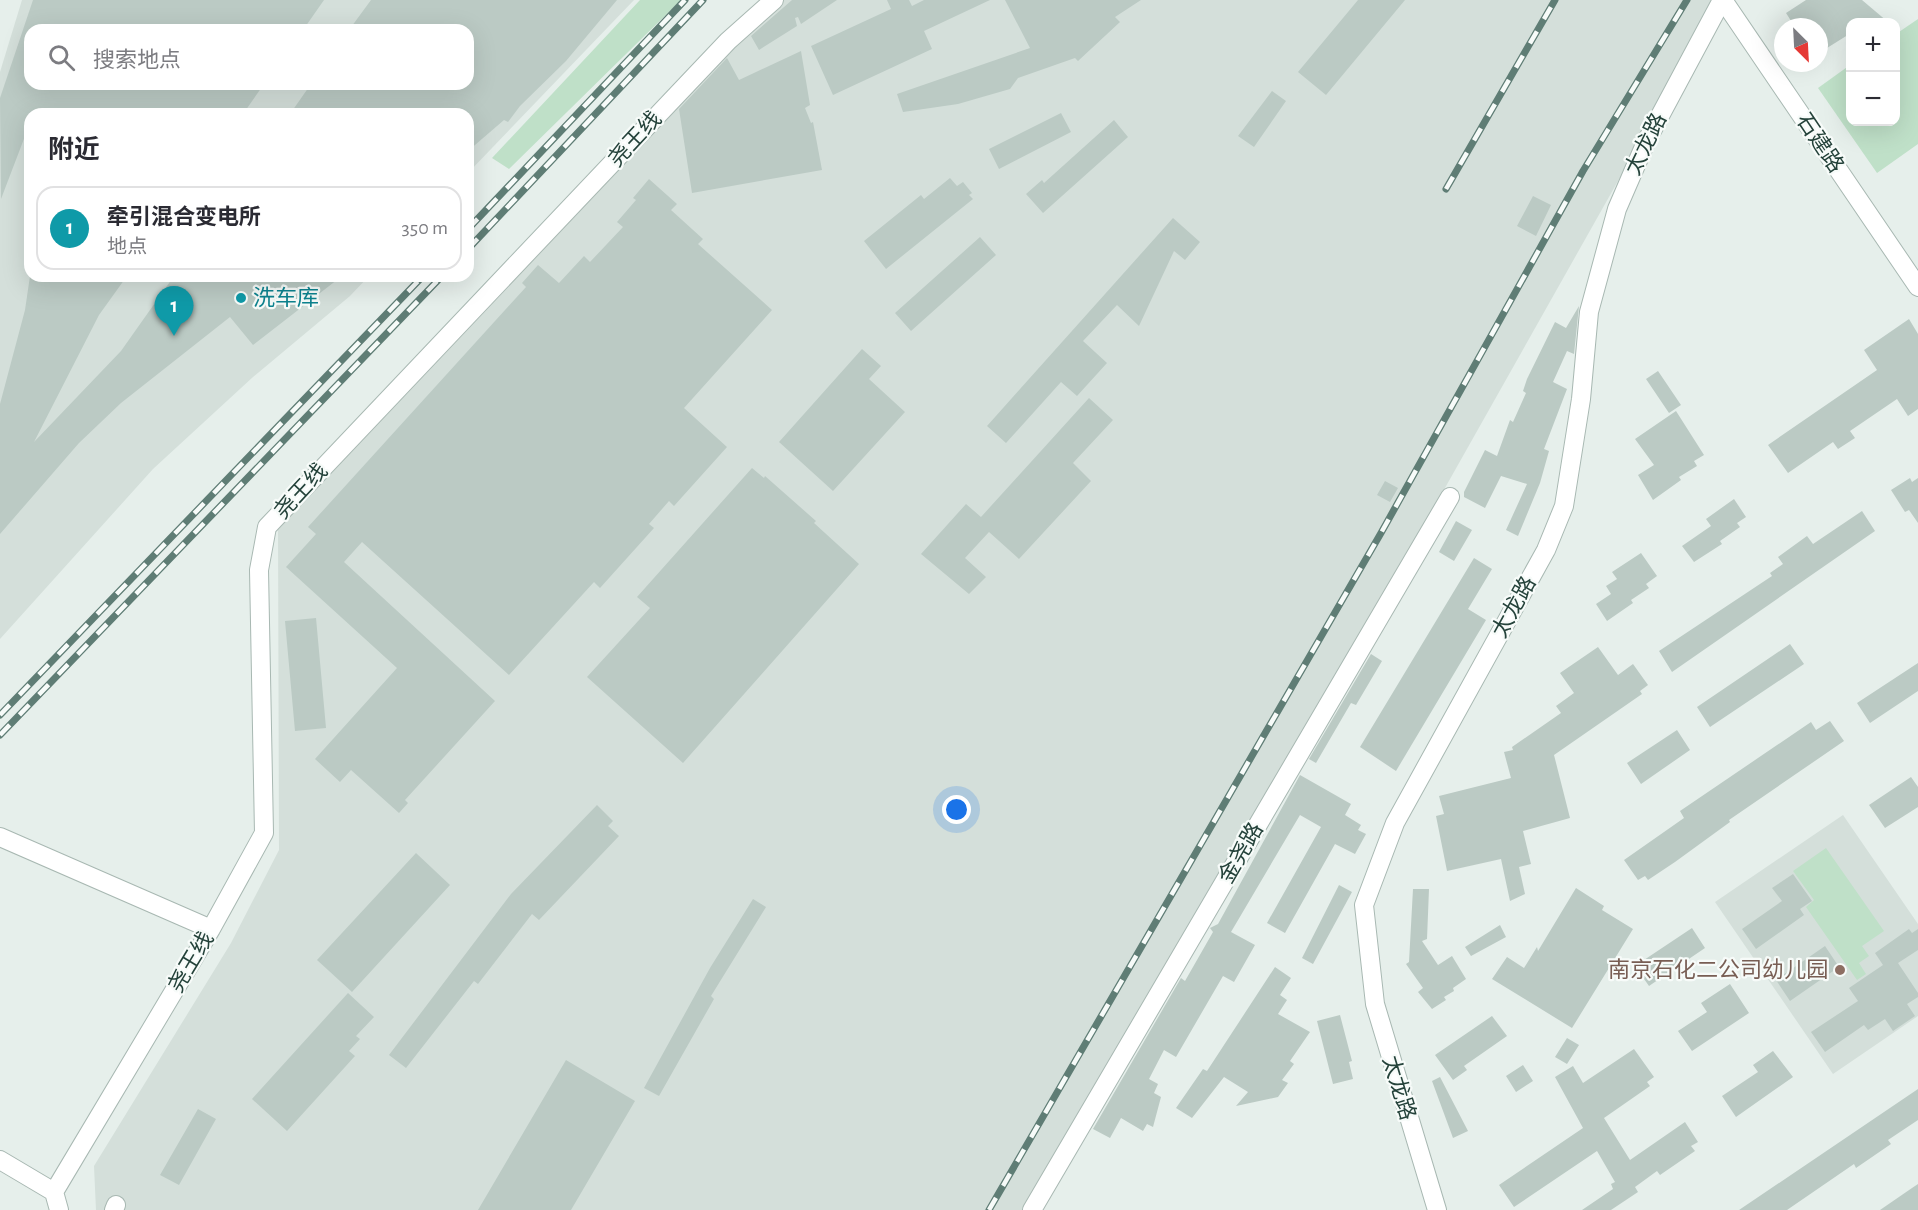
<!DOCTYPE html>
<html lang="zh">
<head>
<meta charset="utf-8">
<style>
	:root { --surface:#fff; --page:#f2f2f3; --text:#2b2b33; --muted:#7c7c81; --line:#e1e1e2; --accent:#855347 }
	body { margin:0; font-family:"Alegreya Sans","Noto Sans SC",sans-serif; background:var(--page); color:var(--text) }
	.controls { position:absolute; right:18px; top:18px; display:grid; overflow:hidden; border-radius:12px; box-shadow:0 6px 24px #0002 }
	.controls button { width:54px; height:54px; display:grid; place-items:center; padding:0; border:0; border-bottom:2px solid var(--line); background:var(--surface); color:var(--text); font:30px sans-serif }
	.compass { position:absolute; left:1774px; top:18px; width:54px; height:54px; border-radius:50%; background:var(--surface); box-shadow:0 6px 24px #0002; rotate:156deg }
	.you { position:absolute; left:957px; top:810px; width:21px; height:21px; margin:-15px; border:4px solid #fff; border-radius:50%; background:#1a73e8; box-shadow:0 0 0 9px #1a73e833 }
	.badge { display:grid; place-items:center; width:39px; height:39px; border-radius:50%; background:var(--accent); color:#fff; font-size:20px; font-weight:700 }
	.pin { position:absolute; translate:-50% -50px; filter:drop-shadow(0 2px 3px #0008) }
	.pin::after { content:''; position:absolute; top:32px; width:21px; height:18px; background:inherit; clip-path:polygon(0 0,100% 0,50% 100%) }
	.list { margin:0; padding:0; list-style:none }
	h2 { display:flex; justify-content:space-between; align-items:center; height:78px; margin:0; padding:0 24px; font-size:26px }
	h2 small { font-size:20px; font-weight:400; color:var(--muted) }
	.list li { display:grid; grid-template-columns:39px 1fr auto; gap:18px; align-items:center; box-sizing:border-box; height:84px; margin:0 12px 12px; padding:0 12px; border:2px solid var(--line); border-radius:18px }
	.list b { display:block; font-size:22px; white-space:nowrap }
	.list p { margin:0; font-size:20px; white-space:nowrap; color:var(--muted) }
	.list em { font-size:20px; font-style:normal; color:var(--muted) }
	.icon { flex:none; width:33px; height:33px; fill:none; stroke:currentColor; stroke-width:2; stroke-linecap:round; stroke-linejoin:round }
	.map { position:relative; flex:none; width:1918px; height:1210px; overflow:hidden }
	.search { position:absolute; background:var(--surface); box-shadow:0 6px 24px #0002; left:24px; top:24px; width:450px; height:66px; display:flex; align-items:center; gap:15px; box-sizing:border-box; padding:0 21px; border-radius:18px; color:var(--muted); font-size:22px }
	.panel { position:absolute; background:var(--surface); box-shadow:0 6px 24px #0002; left:24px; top:108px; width:450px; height:174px; border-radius:18px }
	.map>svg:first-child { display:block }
	.built { fill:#d4dfda; fill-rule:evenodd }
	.green { fill:#bfe0c8 }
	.building { fill:#bbcac4 }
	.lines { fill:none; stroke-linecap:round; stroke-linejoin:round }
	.minor-casing { stroke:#a8b8b2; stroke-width:20 }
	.tertiary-casing { stroke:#a8b8b2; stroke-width:20 }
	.minor { stroke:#fff; stroke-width:18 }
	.tertiary { stroke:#fff; stroke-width:18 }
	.rail-casing { stroke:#5f7d75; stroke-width:7 }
	.rail { stroke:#f7fbf9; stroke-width:4.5; stroke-dasharray:14; stroke-linecap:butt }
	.culture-dot { fill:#0f9aa8; stroke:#f7fbf9; stroke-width:2 }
	.education-dot { fill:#8d6e63; stroke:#f7fbf9; stroke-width:2 }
	.labels { text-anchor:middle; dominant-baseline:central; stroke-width:4.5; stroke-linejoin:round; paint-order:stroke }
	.street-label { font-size:22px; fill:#24423a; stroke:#f7fbf9 }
	.culture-label { font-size:22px; fill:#0d838f; stroke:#f7fbf9; text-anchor:start }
	.education-label { font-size:22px; fill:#785e54; stroke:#f7fbf9; text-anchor:end }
</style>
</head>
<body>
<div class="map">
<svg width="1918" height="1210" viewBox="0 0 1918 1210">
	<rect width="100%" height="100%" fill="#e6efeb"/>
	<path class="built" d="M22 0H634L468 173V114H30V276H369L350 296 253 377 153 469 0 639V72ZM30 30H468V84H30Z
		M767 0H1720L1038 1210H96L94 1166 231 943 279 850 278 526Z
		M1843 815 1918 924V1016L1833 1074 1715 902Z"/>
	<path class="green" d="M640 0H681L509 169 492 158Z
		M1918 19V144L1877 173 1818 88 1850 65V122H1896V34Z
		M1826 848 1884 931 1862 946 1869 956 1859 963 1866 974 1857 980 1806 907 1814 900 1793 871Z"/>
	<path class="building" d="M33 0H324L303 30H30V84H264L243 114H30V123L1 199 0 98Z
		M371 0H617L566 61 520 106 508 122 504 120 468 151V114H290L311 84H468V30H349Z
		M792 0H837L801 24 798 17 795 18 797 26 759 50 751 36Z
		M887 0H909L912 6 924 0H990L924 31 932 49 833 95 811 46 891 9Z
		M1005 0H1141L1115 17 1120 22 1078 61 1075 58 1018 78 1010 89 958 104 903 112 897 94 1030 48Z
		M1358 0H1405L1326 95 1298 72Z
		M1806 0H1862L1888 22H1851V33L1819 53V27H1795L1786 13Z
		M801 51 810 105 805 108 811 123 813 122 822 170 692 193 679 109 727 58 739 80Z
		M1272 91 1286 101 1254 147 1238 136Z
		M1061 113 1071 132 999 169 989 149Z
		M1114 120 1128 137 1043 213 1026 194 1042 180 1044 183Z
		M950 178 957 186 963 182 972 193 969 195 973 199 886 269 864 241 921 195 924 199Z
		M649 179 677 204 671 210 703 239 698 244 772 310 684 408 727 447 674 506 669 501 649 524 654 528 600 588 594 582 509 675 362 542 344 562 495 701 405 800 408 803 399 813 351 770 340 782 315 759 397 668 286 567 316 534 308 527 526 287 522 283 538 265 559 283 584 256 590 262 623 227 617 222 636 200 633 198Z
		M1533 196 1551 205 1536 236 1517 226Z
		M1173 218 1200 242 1185 260 1174 251 1139 326 1117 305 1083 341 1107 363 1077 396 1061 382 1006 443 987 426Z
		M980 237 996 255 911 331 895 313Z
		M30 276H127L99 315 34 442 121 351 174 276H342L253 345 230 317 121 403 79 443 0 534V404L25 310Z
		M1579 306 1574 354 1567 351 1553 382 1567 389 1544 449 1549 451 1540 483 1518 536 1506 530 1527 484 1501 476 1485 508 1464 497V492L1485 450 1497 456 1510 420 1513 422 1526 393 1523 391 1527 379 1555 322 1566 328Z
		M1909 319 1918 334V409L1908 416 1897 399 1850 431 1855 438 1838 449 1833 442 1788 473 1768 445 1877 370 1864 350Z
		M862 349 881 366 869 379 905 412 833 491 779 442Z
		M1658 371 1681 405 1669 413 1646 379Z
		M1089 398 1113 420 1073 463 1091 481 1019 559 989 532 965 558 986 577 969 594 921 554 966 504 981 517Z
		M1676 411 1704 455 1694 461 1697 466 1679 477 1681 480 1653 500 1638 475 1654 465 1635 439Z
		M752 468 764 478 765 476 816 521 814 523 859 564 683 763 587 677 650 608 637 597Z
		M1910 478 1912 482 1918 478V523L1909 510 1905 512 1891 490Z
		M1385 481 1398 488 1390 502 1377 495Z
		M1734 499 1746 517 1737 523 1740 527 1720 541 1722 544 1694 562 1682 546 1711 526 1706 519Z
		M1862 511 1875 531 1672 672 1659 651 1772 576 1770 573 1783 564 1778 557 1807 536 1813 544Z
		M1456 521 1472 530 1454 561 1439 552Z
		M1641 553 1657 576 1646 584 1649 588 1631 600 1633 603 1607 621 1596 604 1611 594 1606 586 1617 579 1612 572Z
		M1474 558 1492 569 1468 609 1486 620 1396 771 1360 747Z
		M316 618 326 728 295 731 285 621Z
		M1790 644 1804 664 1710 727 1697 707Z
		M1598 647 1618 675 1633 664 1648 685 1640 691 1642 694 1554 755 1570 818 1523 831 1531 864 1519 867 1525 894 1510 901 1501 859 1447 871 1436 816 1444 814 1439 796 1511 778 1504 752 1513 750 1512 747 1561 713 1556 706 1574 693 1560 673Z
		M1371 654 1382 661 1356 705 1351 703 1316 763 1309 759Z
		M1918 663V691L1870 723 1857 703Z
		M1830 721 1844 741 1729 820 1730 822 1675 862 1648 880 1645 876 1638 880 1624 860 1684 818 1680 811 1811 722 1816 730Z
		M1677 730 1690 750 1641 784 1627 763Z
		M1300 775 1351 804 1345 815 1361 825 1358 830 1366 834 1355 854 1335 844 1285 933 1267 923 1321 827 1300 815 1231 932 1255 945 1234 982 1223 976 1176 1057 1164 1050 1149 1079 1158 1084 1154 1093 1161 1097 1153 1127 1147 1124 1143 1131 1121 1118 1110 1138 1093 1129 1181 978 1185 981 1213 932 1210 928 1218 924Z
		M1911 777 1918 787V807L1885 828 1869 805Z
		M597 805 613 821 608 826 619 836 539 920 532 914 478 984 474 981 406 1068 389 1055 511 894Z
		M416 853 450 885 352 992 317 960Z
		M1793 874 1812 901 1800 909 1804 915 1756 949 1742 929 1782 901 1772 888Z
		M1339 885 1352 892 1313 964 1302 958Z
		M1576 888 1604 906 1602 910 1633 929 1572 1028 1492 979 1507 957 1524 968 1537 947 1538 951Z
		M1413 889H1429L1427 939 1422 941 1438 965 1452 956 1466 979 1453 988 1454 991 1444 997 1446 1000 1432 1009 1418 992 1423 988 1406 964 1409 962Z
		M753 899 766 907 711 996 714 999 659 1096 644 1088 710 968Z
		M1500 925 1506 937 1471 956 1465 947Z
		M1692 928 1705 948 1649 986 1635 966Z
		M1909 929 1912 933 1918 929V950L1898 963 1918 993V997L1907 1004 1915 1016 1893 1031 1885 1019 1868 1030 1864 1025 1825 1052 1811 1032 1858 1001 1849 988 1883 965 1875 953Z
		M1825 946 1839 967 1790 1001 1776 980Z
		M1275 967 1291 978 1280 995 1287 1000 1278 1014 1310 1032 1290 1061 1294 1064 1282 1080 1288 1083 1278 1097 1236 1106 1248 1092 1224 1077 1192 1118 1176 1108 1203 1069 1207 1071Z
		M1730 984 1749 1013 1692 1051 1678 1031 1707 1012 1701 1003Z
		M348 993 374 1017 356 1036 360 1039 349 1051 355 1056 287 1131 252 1099Z
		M1340 1015 1352 1061 1349 1062 1353 1079 1333 1084 1317 1021Z
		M1492 1016 1507 1036 1464 1066 1467 1070 1453 1080 1435 1055Z
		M1567 1038 1579 1045 1567 1064 1555 1057Z
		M1634 1049 1654 1077 1647 1082 1650 1086 1604 1118 1630 1160 1685 1122 1698 1142 1691 1146 1695 1151 1660 1175 1657 1171 1635 1187 1638 1192 1611 1210H1582L1613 1189 1611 1184 1615 1182 1597 1151 1514 1207 1499 1185 1583 1128 1555 1077 1573 1066 1583 1083Z
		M1773 1051 1793 1077 1736 1117 1722 1096 1758 1072 1753 1065Z
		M566 1060 635 1101 571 1210H478Z
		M1523 1065 1533 1081 1516 1092 1506 1076Z
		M1440 1077 1468 1131 1453 1138 1432 1081Z
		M1918 1089V1120L1888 1140 1891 1144 1856 1168 1854 1164 1787 1210H1739Z
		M198 1109 216 1119 179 1185 160 1175Z
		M1918 1184V1210H1880L1912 1188Z"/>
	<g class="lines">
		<defs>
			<path id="minor" d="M1723 0 1918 287
				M0 837 211 929
				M0 1160 54 1192
				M59 1210 54 1192 211 929 264 833 259 570 267 527 728 41 774 0
				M114 1210 116 1205
				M1032 1210 1450 497"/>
			<path id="tertiary" d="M1437 1210 1375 1004 1364 905 1395 823 1546 550 1564 506 1581 399 1589 312 1617 209 1646 142 1722 0"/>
		</defs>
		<use href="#minor" class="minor-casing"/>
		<use href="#tertiary" class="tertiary-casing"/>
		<use href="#minor" class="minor"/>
		<use href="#tertiary" class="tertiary"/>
		<defs>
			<path id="rail" d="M1446 189 1555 0
				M468 229 685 0
				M468 249 703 0
				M0 715 423 276
				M0 735 442 276
				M989 1210 1381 533 1583 171 1687 0"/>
		</defs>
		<use href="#rail" class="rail-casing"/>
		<use href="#rail" class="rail"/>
	</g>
	<circle class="culture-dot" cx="241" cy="298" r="6"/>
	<circle class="education-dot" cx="1840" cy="970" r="6"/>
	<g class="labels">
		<g class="street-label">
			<text transform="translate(635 139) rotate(-47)">尧王线</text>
			<text transform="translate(1820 143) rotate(56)">石建路</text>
			<text transform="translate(1646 144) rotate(-64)">太龙路</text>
			<text transform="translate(301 491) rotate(-47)">尧王线</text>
			<text transform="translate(1514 607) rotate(-61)">太龙路</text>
			<text transform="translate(1241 853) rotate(-60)">金尧路</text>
			<text transform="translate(191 962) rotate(-59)">尧王线</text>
			<text transform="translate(1399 1088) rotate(73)">太龙路</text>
		</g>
		<g class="culture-label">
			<text x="253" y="298">洗车库</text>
		</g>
		<g class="education-label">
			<text x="1828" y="970">南京石化二公司幼儿园</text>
		</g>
	</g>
</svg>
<div class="controls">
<button>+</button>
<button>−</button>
</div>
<svg class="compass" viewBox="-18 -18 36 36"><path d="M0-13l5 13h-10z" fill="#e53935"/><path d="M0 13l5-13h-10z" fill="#7c7c81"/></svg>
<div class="you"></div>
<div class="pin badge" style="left:174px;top:336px;background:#0f9aa8">1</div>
<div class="search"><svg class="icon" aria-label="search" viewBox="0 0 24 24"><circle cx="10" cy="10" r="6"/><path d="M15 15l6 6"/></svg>搜索地点</div>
<section class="panel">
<h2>附近<small></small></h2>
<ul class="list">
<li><span class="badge" style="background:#0f9aa8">1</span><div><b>牵引混合变电所</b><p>地点</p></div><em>350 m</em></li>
</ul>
</section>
</div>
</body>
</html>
